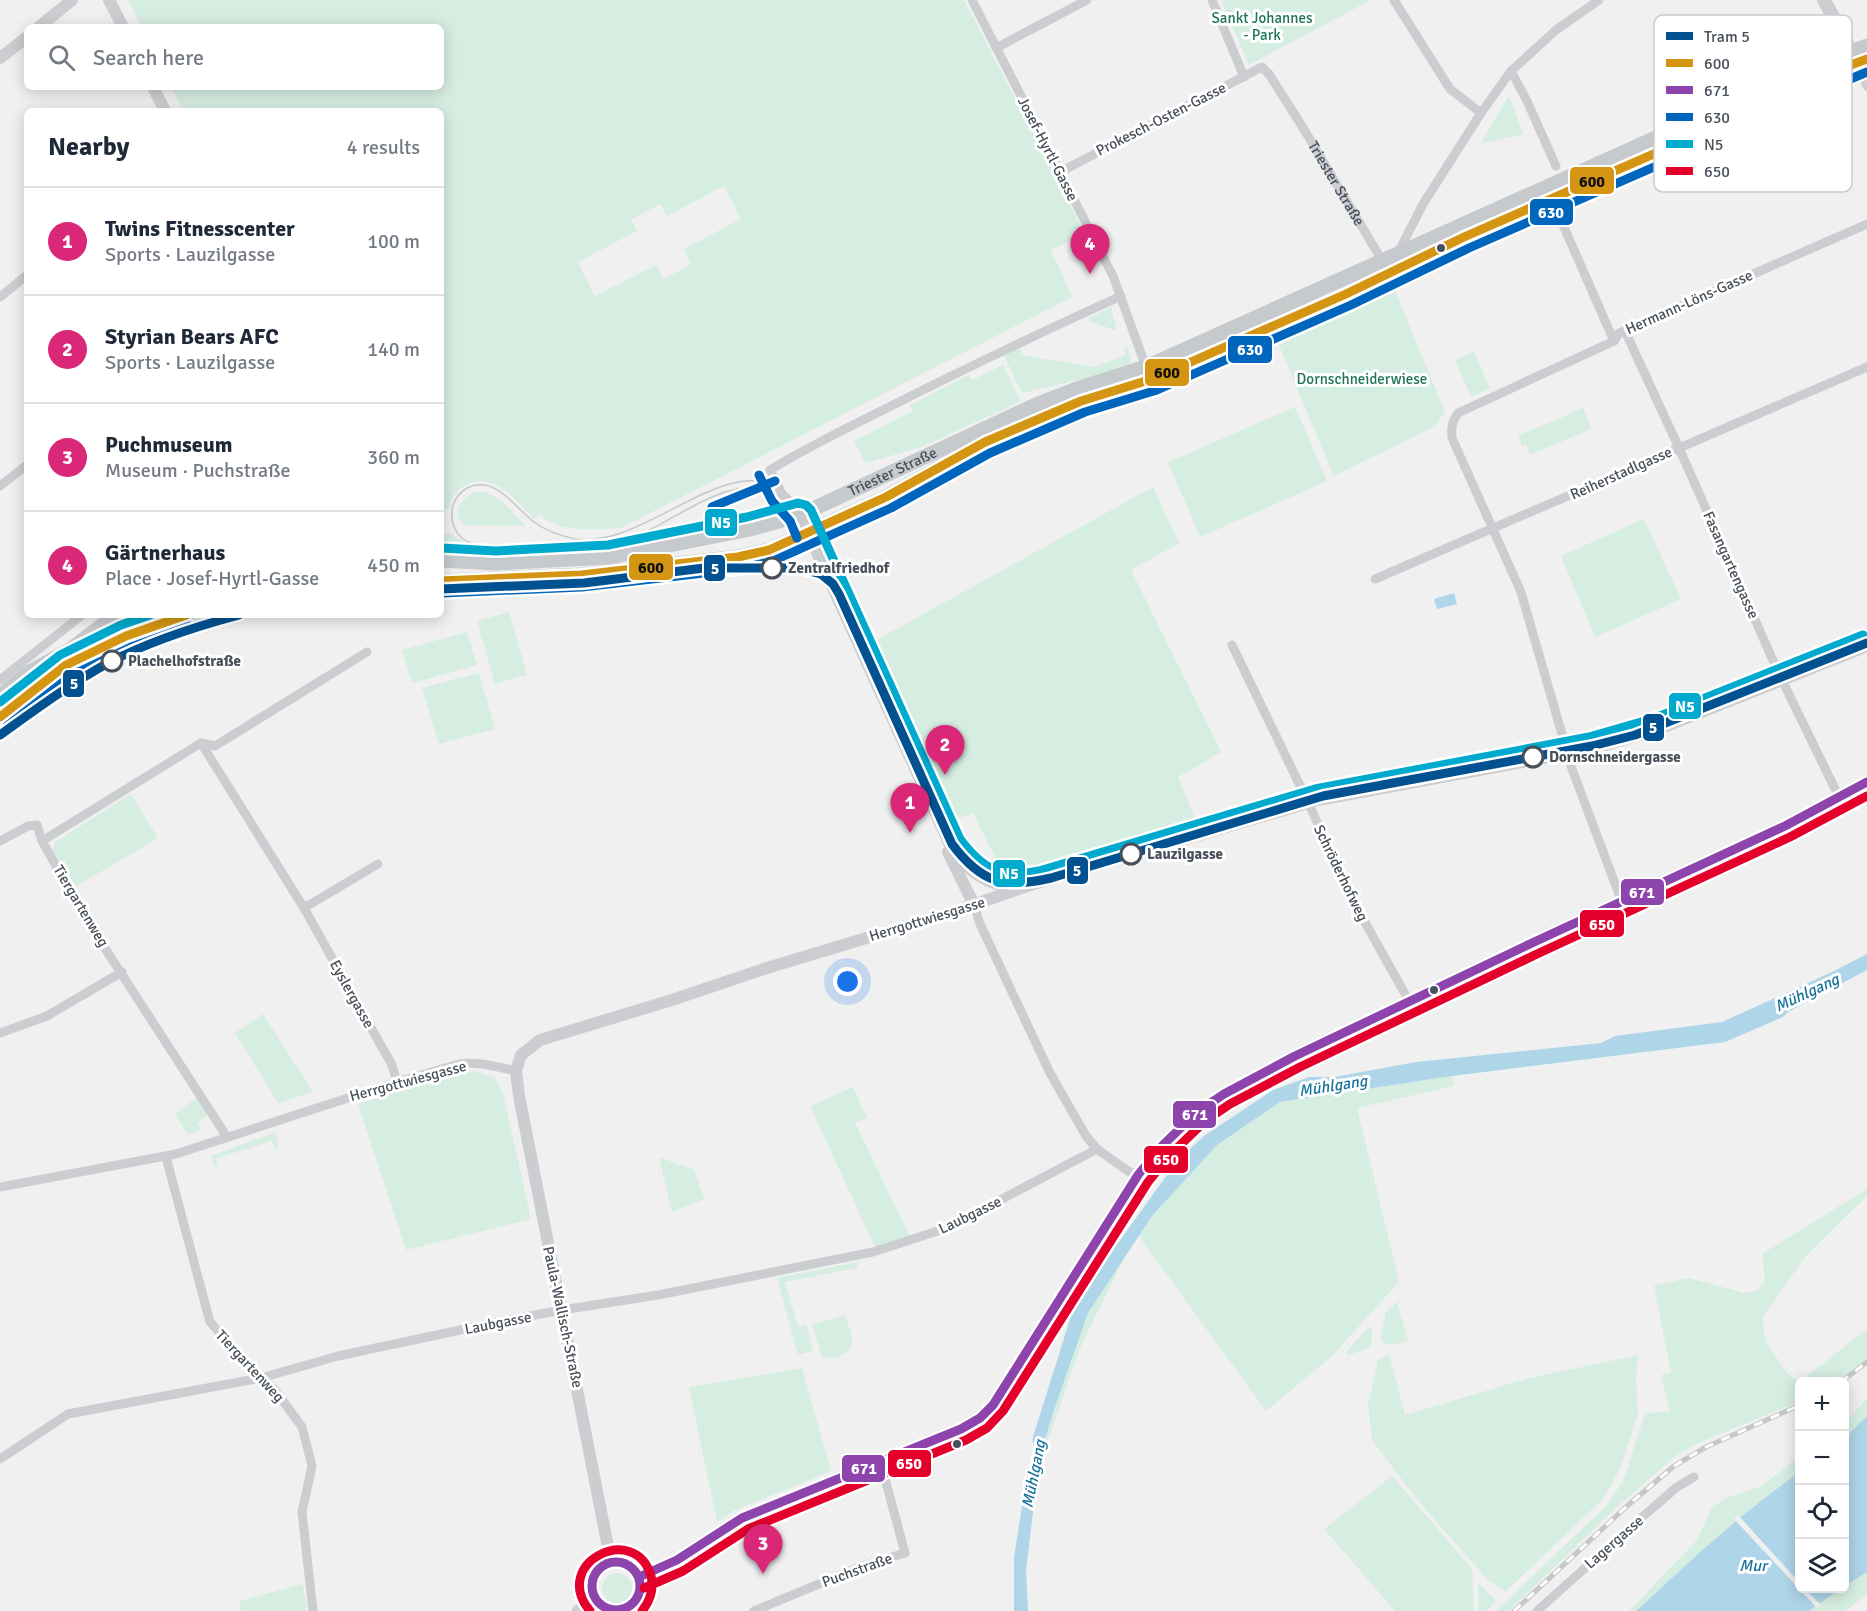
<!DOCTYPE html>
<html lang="en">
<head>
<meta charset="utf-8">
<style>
	:root { --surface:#fff; --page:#f2f2f3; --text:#1f2937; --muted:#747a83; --line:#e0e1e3; --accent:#db2777 }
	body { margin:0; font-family:Signika,sans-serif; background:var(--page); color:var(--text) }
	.controls { position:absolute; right:18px; bottom:18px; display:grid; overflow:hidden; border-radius:9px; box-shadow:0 3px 15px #0003 }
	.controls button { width:54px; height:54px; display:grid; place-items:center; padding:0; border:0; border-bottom:2px solid var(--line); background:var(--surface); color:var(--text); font:30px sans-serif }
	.you { position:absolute; left:848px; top:982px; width:21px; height:21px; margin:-15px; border:4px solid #fff; border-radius:50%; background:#1a73e8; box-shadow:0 0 0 9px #1a73e833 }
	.badge { display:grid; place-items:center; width:39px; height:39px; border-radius:50%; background:var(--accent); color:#fff; font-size:20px; font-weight:700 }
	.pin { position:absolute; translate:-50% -50px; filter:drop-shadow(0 2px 3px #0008) }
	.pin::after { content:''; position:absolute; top:32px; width:21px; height:18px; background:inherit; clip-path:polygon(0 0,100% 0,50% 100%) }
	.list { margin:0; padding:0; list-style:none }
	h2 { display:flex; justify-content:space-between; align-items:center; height:78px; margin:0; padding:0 24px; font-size:26px }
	h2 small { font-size:20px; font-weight:400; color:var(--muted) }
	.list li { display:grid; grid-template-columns:39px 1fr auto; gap:18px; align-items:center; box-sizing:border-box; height:108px; padding:0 24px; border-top:2px solid var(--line) }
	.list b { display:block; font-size:22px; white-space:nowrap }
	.list p { margin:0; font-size:20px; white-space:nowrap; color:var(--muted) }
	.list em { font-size:20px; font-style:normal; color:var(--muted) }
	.icon { flex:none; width:33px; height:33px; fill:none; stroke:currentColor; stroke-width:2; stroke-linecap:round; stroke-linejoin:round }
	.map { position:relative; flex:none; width:1867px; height:1611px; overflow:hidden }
	.search { position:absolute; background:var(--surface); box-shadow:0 3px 15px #0003; left:24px; top:24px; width:420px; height:66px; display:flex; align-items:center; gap:15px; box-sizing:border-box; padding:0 21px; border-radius:9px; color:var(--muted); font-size:22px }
	.panel { position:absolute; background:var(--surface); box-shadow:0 3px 15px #0003; left:24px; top:108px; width:420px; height:510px; border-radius:9px }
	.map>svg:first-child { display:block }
	.green { fill:#d6ede2; fill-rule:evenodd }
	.water { fill:#aed5e8 }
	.pier { fill:#f0f0f0 }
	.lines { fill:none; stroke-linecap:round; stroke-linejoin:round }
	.minor { stroke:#cbcdd0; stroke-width:9 }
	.tertiary { stroke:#cbcdd0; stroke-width:12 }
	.secondary { stroke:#ccced1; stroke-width:14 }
	.primary { stroke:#c7cacd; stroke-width:15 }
	.tram { stroke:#c6c7c9; stroke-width:1.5 }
	.rail-casing { stroke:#c6c7c9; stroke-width:5 }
	.rail { stroke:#fff; stroke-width:3; stroke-dasharray:9; stroke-linecap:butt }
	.bus-1-casing { stroke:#fff; stroke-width:14 }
	.bus-2-casing { stroke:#fff; stroke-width:14 }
	.bus-3-casing { stroke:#fff; stroke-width:14 }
	.bus-4-casing { stroke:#fff; stroke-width:14 }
	.bus-5-casing { stroke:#fff; stroke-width:14 }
	.bus-1 { stroke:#d49512; stroke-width:9 }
	.bus-2 { stroke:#8e44ad; stroke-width:9 }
	.bus-3 { stroke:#0065bd; stroke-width:9 }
	.bus-4 { stroke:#00a9ce; stroke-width:9 }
	.bus-5 { stroke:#e4002b; stroke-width:9 }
	.tram-1-casing { stroke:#fff; stroke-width:14 }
	.tram-1 { stroke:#025191; stroke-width:9 }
	.bus-dot { fill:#48505a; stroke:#fff; stroke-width:2 }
	.stop-dot { fill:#fff; stroke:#48505a; stroke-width:3 }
	.labels { text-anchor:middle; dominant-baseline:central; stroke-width:6; stroke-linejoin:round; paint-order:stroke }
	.park-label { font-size:15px; fill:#1f7554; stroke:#fff }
	.street-label { font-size:15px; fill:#48505a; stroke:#fff }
	.stop-label { font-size:15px; font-weight:bold; fill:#48505a; stroke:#fff; text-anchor:start }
	.water-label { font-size:16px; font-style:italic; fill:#19739c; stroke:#fff }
	.key { fill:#fff; stroke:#c8cace; stroke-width:1.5 }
	.key-label { font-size:16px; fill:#48505a }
	.line-badge { stroke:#fff; stroke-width:2 }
	.badge-label { font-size:16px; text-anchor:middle; font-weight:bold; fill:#fff }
	.pale-badge-label { font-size:16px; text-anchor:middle; font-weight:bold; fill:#111 }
</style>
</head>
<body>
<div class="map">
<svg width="1867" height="1611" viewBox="0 0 1867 1611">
	<rect width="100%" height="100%" fill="#f0f0f0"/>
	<path class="green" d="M128 0H964L1085 234 1051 250 1072 297 623 527C615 529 608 529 599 529 575 530 559 529 539 515L534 519C517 502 495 471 468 484 456 489 452 498 448 509H441V111H183L171 87H441V27H142ZM724 186 741 219 684 249 691 264 664 279 656 265 595 296 578 262 637 231 631 220 660 204 667 216Z
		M1221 0H1371L1249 65Z
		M1509 95 1523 134 1480 144Z
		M1392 283 1445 412 1435 426 1334 476 1275 336Z
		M1111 307 1117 331 1089 321V318Z
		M1127 346 1131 360 1129 364 1098 375 1022 393 1004 356 1020 347 1021 355 1094 367 1126 355 1124 347Z
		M1474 352 1490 388 1471 397 1455 360Z
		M1003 365 1021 401 922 447 865 463 854 441 913 411 910 405 969 375 972 380Z
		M1295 407 1327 481 1200 537 1168 462Z
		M1583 408 1591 429 1530 455 1526 445 1522 446 1518 436Z
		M1153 487 1179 543 1131 570 1221 752 1178 777 1196 821 1141 841 1031 873 1014 874 999 865 973 813 948 822 873 642Z
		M475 492C498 490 511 511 526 526L465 525C449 515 462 497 475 492Z
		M1644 519 1681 599 1595 637 1561 556Z
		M686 528 687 532 705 528 707 531 597 552 532 558 441 553V535L450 533 471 547 484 549C532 549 596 556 641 537L643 539 660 531H672Z
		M703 567 706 575 679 576 616 588 441 599V586Z
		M509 612 527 675 495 684 477 621Z
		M203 615H262L226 622 139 652 134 641 180 622Z
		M467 632 477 665 412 683 402 650Z
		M479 673 495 729 439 744 422 688Z
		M62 679 69 690 0 739V725Z
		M131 794 158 838 75 887 53 851 55 842Z
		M263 1014 313 1092 278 1103 235 1033Z
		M477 1071 495 1078 503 1094 531 1219 406 1250 358 1104 461 1073Z
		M1452 1076 1454 1086 1357 1108 1399 1282 1331 1357 1266 1411 1138 1235 1152 1216 1217 1145 1280 1102Z
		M853 1087 867 1118 855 1123 910 1237 875 1247 810 1106Z
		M198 1097 209 1115 197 1122 201 1129 188 1135 175 1114Z
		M273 1133H276L278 1145 275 1150 272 1141 215 1159 218 1168 214 1166 211 1156Z
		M659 1157 694 1170 704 1199 672 1212Z
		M1867 1189V1196L1805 1257 1762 1318 1766 1342 1787 1373 1799 1382 1867 1329V1360L1837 1381 1800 1382 1799 1401 1782 1409 1700 1442 1678 1454 1618 1506 1509 1611H1496L1605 1507 1624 1480 1644 1416 1649 1413 1670 1411 1661 1375 1671 1373 1654 1286 1688 1278 1745 1293 1757 1291 1765 1281 1762 1254Z
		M1128 1250 1080 1348 1042 1457 1040 1455 1055 1407 1088 1313Z
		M858 1262 857 1268 785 1282 798 1327 806 1325 813 1351 798 1355 777 1278Z
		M1399 1300 1398 1306 1408 1341C1398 1343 1388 1349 1380 1339L1386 1312Z
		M845 1315C847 1322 852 1333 852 1340 852 1355 834 1360 822 1357L812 1324Z
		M1368 1328H1372C1372 1353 1370 1348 1348 1355L1346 1352Z
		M1389 1354 1405 1415 1526 1379 1638 1355 1636 1378 1638 1413 1620 1469 1602 1500 1505 1592 1487 1579 1416 1498 1372 1440 1368 1405 1378 1360Z
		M802 1368 831 1471 733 1511 717 1522 689 1387Z
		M1867 1398V1416L1845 1438V1423Z
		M1799 1457V1472L1743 1515 1699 1553 1636 1611H1629L1697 1540 1711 1509 1725 1498 1760 1487Z
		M1392 1476 1472 1569 1474 1611H1395L1324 1529Z
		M1867 1572V1594L1845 1611H1809C1819 1603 1831 1590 1844 1588L1845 1586Z
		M602 1588a15 15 0 1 1 30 0a15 15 0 1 1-30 0Z
		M1478 1583 1496 1601 1487 1611H1479Z
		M303 1584 307 1611H241L239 1601Z"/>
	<path class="water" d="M1454 593 1457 604 1437 609 1434 599Z
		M1867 954V970L1788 1012 1783 1017 1725 1042 1452 1076 1280 1102 1217 1145 1152 1216 1088 1313 1055 1407 1040 1455 1026 1570 1028 1611H1014V1557L1033 1437 1075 1303 1177 1161 1204 1136 1273 1090 1309 1077H1334L1416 1062 1601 1043 1615 1036 1722 1022 1832 972Z
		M1867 1416V1572L1845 1586V1438Z
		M1799 1472 1800 1588 1840 1589 1809 1611H1636L1699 1553 1743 1515Z"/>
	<path class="pier" d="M1030 1438 1043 1459 1038 1498 1023 1475Z
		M1738 1515 1799 1582 1800 1588 1805 1589 1821 1605 1817 1608 1734 1519Z"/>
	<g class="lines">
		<g class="minor">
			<path d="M972 0 1113 276 1146 367"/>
			<path d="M1212 0 1244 77"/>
			<path d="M1394 0 1450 89 1481 113"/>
			<path d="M996 48 1087 0"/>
			<path d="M1857 64 1867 86"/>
			<path d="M1511 71 1527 101 1556 166"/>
			<path id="s1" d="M1060 172 1262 67 1269 74 1305 131 1383 262"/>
			<path d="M1561 215 1563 225 1614 341"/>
			<path d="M1398 253 1423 204 1481 113 1511 71 1556 30 1599 0"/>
			<path d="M0 297 27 275"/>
			<path d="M1625 331 1679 448 1779 674 1839 797"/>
			<path d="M0 486 27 465"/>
			<path d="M808 533 800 515 782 494 770 470C807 447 847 428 887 408 964 369 1042 332 1121 296"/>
			<path d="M1375 579 1867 367"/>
			<path d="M1232 645 1307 800 1352 899 1409 1001"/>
			<path d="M0 680 82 615"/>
			<path d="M201 743 304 908 392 1065 397 1082"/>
			<path d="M0 841 28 826 37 825 42 841 88 922 227 1137"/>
			<path d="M42 841 201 743 215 746 367 652"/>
			<path d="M1622 902 1572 769 1521 592 1452 438C1451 427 1452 422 1458 413L1614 341 1619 333 1867 224"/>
			<path d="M974 905 980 924 1050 1073 1086 1136 1097 1149 1128 1171 1138 1175"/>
			<path d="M304 908 378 864"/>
			<path d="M0 1033 47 1016 122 972"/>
			<path d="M166 1157 210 1322 261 1378 275 1390 302 1427 312 1466 302 1512 313 1611"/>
			<path d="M0 1187 176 1154 397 1082 459 1064C478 1061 497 1067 516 1071"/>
			<path d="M0 1459 68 1414 261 1378 338 1356 498 1322 562 1310 658 1295 873 1252 947 1228 1097 1149"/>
			<path d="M625 1610V1611"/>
			<path d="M754 1611 862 1566 905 1553 880 1460"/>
			<path d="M1537 1611 1633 1525 1677 1487 1694 1477"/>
		</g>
		<path class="tertiary" d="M109 0 123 27
			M39 27 72 0
			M0 58 27 37
			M153 87 165 111
			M808 533 950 845C967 871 987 887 1019 887
			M948 852 974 905
			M611 1562 519 1096 516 1071 521 1055 540 1040 672 1000 767 968 959 910 1027 886 1318 800 1592 749 1659 729 1867 646"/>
		<path class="secondary" d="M1824 0 1855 59
			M592 1586a24 24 0 1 1 48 0a24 24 0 1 1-48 0Z
			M639 1577 677 1560 742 1518 961 1429 980 1418 993 1405 1138 1175 1160 1148 1197 1112 1224 1094 1295 1056 1532 943 1785 826 1867 782
			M579 1611 595 1599"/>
		<g class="primary">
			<path id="s2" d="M441 560 496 563 609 557 750 529 800 515 1038 404 1077 389 1146 367 1834 58 1867 46"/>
			<path d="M441 581 581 575 738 557 769 550 886 497 985 442 1048 414 1081 401 1152 379 1346 294 1464 237 1745 114 1776 97 1839 69 1867 59"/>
			<path d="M0 696 28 673 71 649 112 618 120 615"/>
			<path d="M0 717 66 665 126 636 186 615"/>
		</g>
		<path class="tram" d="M839 594C826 568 813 526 797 504 741 432 648 551 575 539 561 536 546 531 534 522 515 508 497 476 469 487 461 491 456 497 453 505 451 513 451 521 455 529 459 537 466 542 474 544 487 548 504 546 518 546 555 545 595 549 631 538 673 524 731 469 776 494 802 509 825 576 839 604"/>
		<defs>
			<path id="rail" d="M1841 1382 1867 1362
				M1514 1611 1626 1507 1674 1466 1706 1447 1800 1405"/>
		</defs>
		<use href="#rail" class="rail-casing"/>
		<use href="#rail" class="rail"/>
		<defs>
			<path id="bus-1" d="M441 581 581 575 738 557 769 550 886 497 985 442 1081 401 1152 379 1346 294 1464 237 1745 114C1784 92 1825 74 1867 59
				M0 717 66 665 126 636 186 615"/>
			<path id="bus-2" d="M592 1586a24 24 0 1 1 48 0a24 24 0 1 1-48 0Z
				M639 1577 677 1560 742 1518 961 1429 980 1418 993 1405 1138 1175 1160 1148 1197 1112 1224 1094 1295 1056 1532 943 1785 826 1867 782"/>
			<path id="bus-3" d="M759 475 772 501 790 521 797 538
				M712 507 775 481
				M442 593 582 587 739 569 773 561 891 508 990 453 1085 412 1157 390 1351 305 1469 248 1750 125 1781 108 1867 72
				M7 726 72 675 131 647 190 626"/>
			<path id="bus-4" d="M442 548 496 551 608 545 747 517 798 503 806 505 811 510 960 839C983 870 1001 879 1039 871L1315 789 1589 737 1655 718 1863 635
				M0 702 60 655 121 625 150 615"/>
			<path id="bus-5" d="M644 1588 683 1571 748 1529 966 1440 987 1428 1003 1411 1148 1182 1169 1156 1205 1121 1230 1104 1300 1067 1537 954 1790 837 1867 796
				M590 1611C550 1563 635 1521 651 1576 654 1589 650 1601 642 1611"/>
		</defs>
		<use href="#bus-1" class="bus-1-casing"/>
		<use href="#bus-2" class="bus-2-casing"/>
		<use href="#bus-3" class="bus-3-casing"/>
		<use href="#bus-4" class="bus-4-casing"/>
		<use href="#bus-5" class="bus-5-casing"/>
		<use href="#bus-1" class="bus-1"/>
		<use href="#bus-2" class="bus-2"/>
		<use href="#bus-3" class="bus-3"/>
		<use href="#bus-4" class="bus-4"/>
		<use href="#bus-5" class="bus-5"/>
		<defs>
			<path id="tram-1" d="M441 589 584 583 704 568H797L821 574 833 584 839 594 952 844C981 883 1004 889 1051 878L1323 796 1592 746 1635 735 1867 643
				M0 735C35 710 70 684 108 663 150 641 194 627 239 615"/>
		</defs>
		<use href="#tram-1" class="tram-1-casing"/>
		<use href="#tram-1" class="tram-1"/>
	</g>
	<g class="bus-dot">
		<circle cx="1441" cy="248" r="5"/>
		<circle cx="1434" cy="990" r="5"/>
		<circle cx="957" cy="1444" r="5"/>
	</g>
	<g class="stop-dot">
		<circle cx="772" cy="568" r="10"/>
		<circle cx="112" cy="661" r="10"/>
		<circle cx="1533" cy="757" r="10"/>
		<circle cx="1131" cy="854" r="10"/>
	</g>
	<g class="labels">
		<g class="park-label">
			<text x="1262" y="18">Sankt Johannes<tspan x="1262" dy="17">- Park</tspan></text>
			<text x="1362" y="379">Dornschneiderwiese</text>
		</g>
		<g class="street-label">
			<text transform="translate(1161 119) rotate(-27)">Prokesch-Osten-Gasse</text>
			<text transform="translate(1048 149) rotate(63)">Josef-Hyrtl-Gasse</text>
			<text stroke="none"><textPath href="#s1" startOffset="366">Triester Straße</textPath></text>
			<text transform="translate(1689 302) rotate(-24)">Hermann-Löns-Gasse</text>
			<text stroke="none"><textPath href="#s2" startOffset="466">Triester Straße</textPath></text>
			<text transform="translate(1621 473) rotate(-24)">Reiherstadlgasse</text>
			<text transform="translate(1731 565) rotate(66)">Fasangartengasse</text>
			<text transform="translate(1341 873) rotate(64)">Schröderhofweg</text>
			<text transform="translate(81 906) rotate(59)">Tiergartenweg</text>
			<text transform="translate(927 919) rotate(-17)">Herrgottwiesgasse</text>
			<text transform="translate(352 994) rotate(61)">Eyslergasse</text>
			<text transform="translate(408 1081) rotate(-15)">Herrgottwiesgasse</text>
			<text transform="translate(970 1215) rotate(-26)">Laubgasse</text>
			<text transform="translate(563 1317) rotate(78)">Paula-Wallisch-Straße</text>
			<text transform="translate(498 1323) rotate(-11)">Laubgasse</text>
			<text transform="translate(250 1366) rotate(47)">Tiergartenweg</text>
			<text transform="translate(1614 1542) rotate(-41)">Lagergasse</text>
			<text transform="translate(857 1570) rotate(-20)">Puchstraße</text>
		</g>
		<g class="stop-label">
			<text x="788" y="568">Zentralfriedhof</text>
			<text x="128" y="661">Plachelhofstraße</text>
			<text x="1549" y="757">Dornschneidergasse</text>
			<text x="1147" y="854">Lauzilgasse</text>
		</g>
		<g class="water-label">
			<text transform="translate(1807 993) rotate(-25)">Mühlgang</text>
			<text transform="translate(1333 1086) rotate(-9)">Mühlgang</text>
			<text transform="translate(1034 1474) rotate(-79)">Mühlgang</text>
			<text x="1753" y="1566">Mur</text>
		</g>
	</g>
	<rect x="1654" y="15" width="198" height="177" rx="9" class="key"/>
	<rect x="1666" y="32" width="27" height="8" fill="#025191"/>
	<rect x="1666" y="59" width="27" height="8" fill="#d49512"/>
	<rect x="1666" y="86" width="27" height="8" fill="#8e44ad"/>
	<rect x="1666" y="113" width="27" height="8" fill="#0065bd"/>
	<rect x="1666" y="140" width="27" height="8" fill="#00a9ce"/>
	<rect x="1666" y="167" width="27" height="8" fill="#e4002b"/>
	<g class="key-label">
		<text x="1704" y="42">Tram 5</text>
		<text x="1704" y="69">600</text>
		<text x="1704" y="96">671</text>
		<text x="1704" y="123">630</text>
		<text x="1704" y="150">N5</text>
		<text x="1704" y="177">650</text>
	</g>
	<g class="line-badge">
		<rect x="1569" y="166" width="46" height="29" rx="6" fill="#d49512"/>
		<rect x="1529" y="198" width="45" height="28" rx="6" fill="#0065bd"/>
		<rect x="1227" y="335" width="46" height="29" rx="6" fill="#0065bd"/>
		<rect x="1144" y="358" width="46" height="29" rx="6" fill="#d49512"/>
		<rect x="704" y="508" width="34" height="29" rx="6" fill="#00a9ce"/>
		<rect x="628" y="553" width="46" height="28" rx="6" fill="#d49512"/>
		<rect x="703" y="554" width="23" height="28" rx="6" fill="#025191"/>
		<rect x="62" y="669" width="23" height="29" rx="6" fill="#025191"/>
		<rect x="1668" y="692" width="34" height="28" rx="6" fill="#00a9ce"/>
		<rect x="1642" y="713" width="23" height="29" rx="6" fill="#025191"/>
		<rect x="1066" y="856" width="23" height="29" rx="6" fill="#025191"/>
		<rect x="992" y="859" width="34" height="29" rx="6" fill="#00a9ce"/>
		<rect x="1620" y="878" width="45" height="28" rx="6" fill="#8e44ad"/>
		<rect x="1579" y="909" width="46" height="29" rx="6" fill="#e4002b"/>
		<rect x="1172" y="1100" width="45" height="29" rx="6" fill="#8e44ad"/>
		<rect x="1143" y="1145" width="46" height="29" rx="6" fill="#e4002b"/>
		<rect x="887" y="1449" width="45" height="29" rx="6" fill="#e4002b"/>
		<rect x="841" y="1454" width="45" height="29" rx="6" fill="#8e44ad"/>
	</g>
	<g class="badge-label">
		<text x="1551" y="218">630</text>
		<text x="1250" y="355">630</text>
		<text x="721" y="528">N5</text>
		<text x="715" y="574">5</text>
		<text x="74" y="689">5</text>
		<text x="1685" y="712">N5</text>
		<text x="1653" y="733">5</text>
		<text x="1077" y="876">5</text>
		<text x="1009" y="879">N5</text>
		<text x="1642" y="898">671</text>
		<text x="1602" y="930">650</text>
		<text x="1195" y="1120">671</text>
		<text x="1166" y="1165">650</text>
		<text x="909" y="1469">650</text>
		<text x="864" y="1474">671</text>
	</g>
	<g class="pale-badge-label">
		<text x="1592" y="187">600</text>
		<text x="1167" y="378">600</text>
		<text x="651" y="573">600</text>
	</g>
</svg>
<div class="controls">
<button>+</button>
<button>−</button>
<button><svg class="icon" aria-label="locate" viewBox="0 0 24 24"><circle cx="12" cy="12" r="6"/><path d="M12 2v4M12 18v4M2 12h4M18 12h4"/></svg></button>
<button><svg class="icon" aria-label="layers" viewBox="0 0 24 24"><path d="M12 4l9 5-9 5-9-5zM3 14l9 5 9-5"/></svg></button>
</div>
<div class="you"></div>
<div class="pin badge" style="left:910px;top:833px">1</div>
<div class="pin badge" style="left:945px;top:775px">2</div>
<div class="pin badge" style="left:763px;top:1574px">3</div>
<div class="pin badge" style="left:1090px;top:274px">4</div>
<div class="search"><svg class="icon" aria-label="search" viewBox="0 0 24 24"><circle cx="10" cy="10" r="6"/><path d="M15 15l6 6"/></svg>Search here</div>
<section class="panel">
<h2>Nearby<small>4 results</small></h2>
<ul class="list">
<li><span class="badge">1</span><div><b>Twins Fitnesscenter</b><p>Sports · Lauzilgasse</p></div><em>100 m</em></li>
<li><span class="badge">2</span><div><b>Styrian Bears AFC</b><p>Sports · Lauzilgasse</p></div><em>140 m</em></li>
<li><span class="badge">3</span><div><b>Puchmuseum</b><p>Museum · Puchstraße</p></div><em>360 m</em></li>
<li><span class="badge">4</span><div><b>Gärtnerhaus</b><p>Place · Josef-Hyrtl-Gasse</p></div><em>450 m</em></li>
</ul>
</section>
</div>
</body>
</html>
